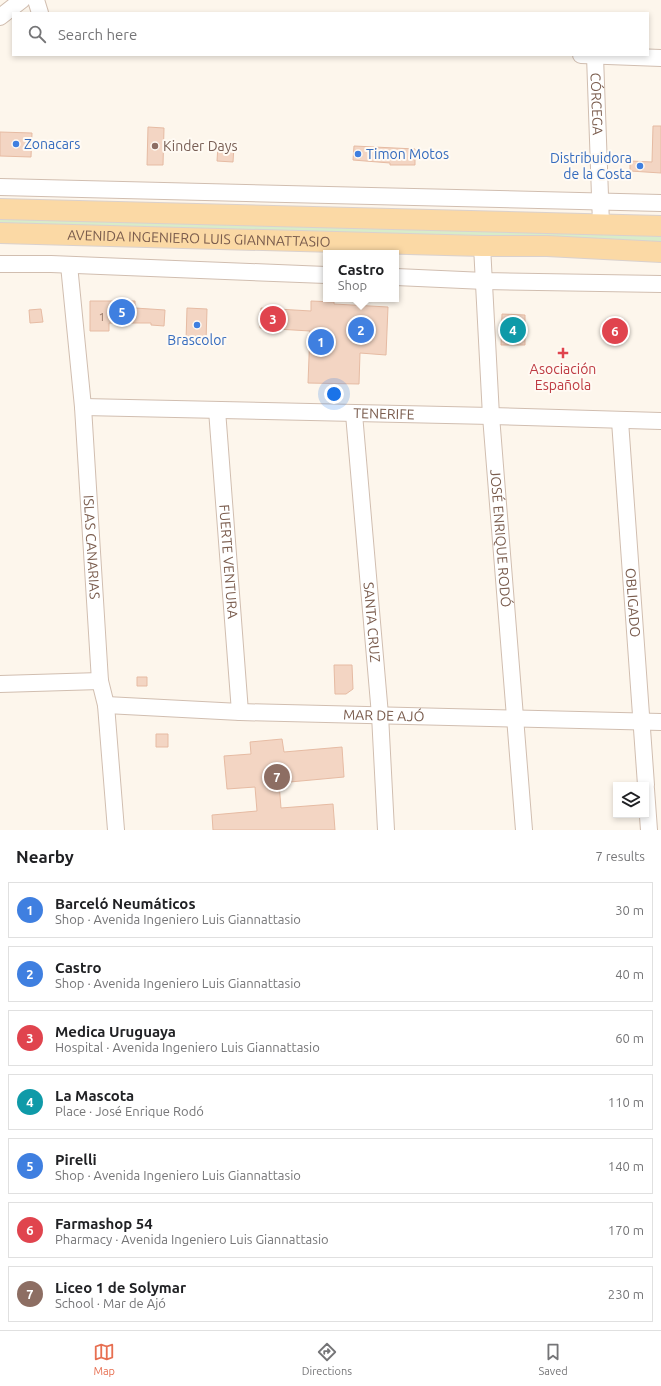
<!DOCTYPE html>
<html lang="en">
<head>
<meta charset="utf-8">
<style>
	:root { --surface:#fff; --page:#f2f2f2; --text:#202124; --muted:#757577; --line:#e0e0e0; --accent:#e76f51 }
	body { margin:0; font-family:Ubuntu,sans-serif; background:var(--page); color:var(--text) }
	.controls { position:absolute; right:12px; bottom:12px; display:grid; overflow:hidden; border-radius:0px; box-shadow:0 2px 6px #0003 }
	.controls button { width:36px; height:36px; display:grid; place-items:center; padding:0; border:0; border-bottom:1px solid var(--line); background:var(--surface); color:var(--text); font:20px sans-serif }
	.you { position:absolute; left:334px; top:394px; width:14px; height:14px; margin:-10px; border:3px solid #fff; border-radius:50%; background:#1a73e8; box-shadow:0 0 0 6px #1a73e833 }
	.badge { display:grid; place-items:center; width:26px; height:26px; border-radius:50%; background:var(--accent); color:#fff; font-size:13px; font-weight:700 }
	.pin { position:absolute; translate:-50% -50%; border:2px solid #fff; box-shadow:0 1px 4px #0006 }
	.popup { position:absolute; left:323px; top:250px; width:76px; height:52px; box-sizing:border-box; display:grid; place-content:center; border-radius:0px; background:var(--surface); filter:drop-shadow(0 1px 3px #0005); font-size:13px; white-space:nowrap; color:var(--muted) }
	.popup b { font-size:15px; color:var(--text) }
	.popup::after { content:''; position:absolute; left:50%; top:100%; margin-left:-8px; border:8px solid transparent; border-top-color:var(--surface) }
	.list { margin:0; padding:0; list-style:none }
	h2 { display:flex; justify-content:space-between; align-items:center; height:52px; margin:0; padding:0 16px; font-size:17px }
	h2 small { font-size:13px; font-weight:400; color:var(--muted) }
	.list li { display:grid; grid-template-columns:26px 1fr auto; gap:12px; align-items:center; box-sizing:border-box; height:56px; margin:0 8px 8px; padding:0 8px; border:1px solid var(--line); border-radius:0px }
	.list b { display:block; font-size:15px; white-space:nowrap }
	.list p { margin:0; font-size:13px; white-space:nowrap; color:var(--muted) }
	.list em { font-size:13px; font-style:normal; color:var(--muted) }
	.icon { flex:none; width:22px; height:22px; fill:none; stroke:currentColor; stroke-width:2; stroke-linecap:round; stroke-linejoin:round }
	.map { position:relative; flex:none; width:661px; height:830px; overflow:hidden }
	.search { position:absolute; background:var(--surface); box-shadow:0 2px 6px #0003; left:12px; right:12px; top:12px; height:44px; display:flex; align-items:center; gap:10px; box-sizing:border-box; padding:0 14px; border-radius:0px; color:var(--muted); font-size:15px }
	.sheet { height:500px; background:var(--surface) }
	nav { display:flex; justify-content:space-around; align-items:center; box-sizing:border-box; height:56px; border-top:1px solid var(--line); background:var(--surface); font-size:11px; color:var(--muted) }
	nav a { display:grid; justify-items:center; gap:2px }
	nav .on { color:var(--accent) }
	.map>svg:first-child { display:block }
	.green { fill:#d8ecc9 }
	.building { fill:#f3d5c3; stroke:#e6bba3 }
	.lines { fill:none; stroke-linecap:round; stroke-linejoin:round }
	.minor-casing { stroke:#d1beb0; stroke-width:18 }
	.major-casing { stroke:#dad1cd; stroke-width:22 }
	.minor { stroke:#fff; stroke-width:16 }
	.major { stroke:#fbd9a5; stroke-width:20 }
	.shop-dot { fill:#3f7fe0; stroke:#fffaf3; stroke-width:1.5 }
	.education-dot { fill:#8d6e63; stroke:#fffaf3; stroke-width:1.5 }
	.health-dot { fill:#e0444e; stroke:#fffaf3; stroke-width:1.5 }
	.labels { text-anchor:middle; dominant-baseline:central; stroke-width:4; stroke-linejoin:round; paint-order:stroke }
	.number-label { font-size:12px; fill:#987a6a }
	.street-label { font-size:14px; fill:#7a5c4d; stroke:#fffaf3 }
	.shop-label { font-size:14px; fill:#366cbe; stroke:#fffaf3; text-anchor:start }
	.education-label { font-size:14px; fill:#785e54; stroke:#fffaf3; text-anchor:start }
	.health-label { font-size:14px; fill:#be3a42; stroke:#fffaf3 }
</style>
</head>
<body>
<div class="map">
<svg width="661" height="830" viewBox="0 0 661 830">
	<rect width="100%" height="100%" fill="#fdf6ec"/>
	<path class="green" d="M0 216 661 233V243L0 226Z"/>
	<path class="building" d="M653 126H661V173L630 171V161L652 162Z
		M148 127 164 128 163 165H147Z
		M0 132 32 133 31 157 0 156Z
		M218 145 234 146 233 162 217 161Z
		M354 146 415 149V165H390V163L353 160Z
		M90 301H135V308L165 310 164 326 151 325V323H109V331H90Z
		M311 301 334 302V304L388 307 386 355 360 353 359 384 308 383 310 331 260 328 261 308 311 311Z
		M187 308 207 309 206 341H186Z
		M41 309 43 322 30 323 29 310Z
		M502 314 525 315V345H501Z
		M605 320H625L624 342 604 341Z
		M334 665H352L353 689 346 694H335Z
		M137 677H147V686H137Z
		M156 734H168V747H156Z
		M282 739 284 752 342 747 344 777 279 783 281 808 333 804 335 830H213L212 815 257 811 255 787 227 789 224 756 251 754 250 742Z"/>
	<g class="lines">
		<defs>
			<g id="minor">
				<path d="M36 0 40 13"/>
				<path d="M0 17 22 0"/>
				<path d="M581 55 661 58"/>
				<path id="s1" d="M595 56 601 224"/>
				<path d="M0 187 661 203"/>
				<path id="s2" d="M482 246 491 416 524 830"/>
				<path d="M0 264H51L326 275"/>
				<path id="s3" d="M69 265 83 407 100 681 106 705 116 830"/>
				<path d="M396 277 485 281 661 284"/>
				<path id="s4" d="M83 407 491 416 661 421"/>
				<path id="s5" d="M217 410 240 712"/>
				<path id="s6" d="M354 414 380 715 386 830"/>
				<path id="s7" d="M620 421 646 785"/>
				<path d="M0 684 100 681"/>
				<path id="s8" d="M106 705 240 712 661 722"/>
				<path d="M646 789 649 830"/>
			</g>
			<g id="major">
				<path d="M0 209 661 226"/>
				<path id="s9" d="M0 233 482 246H547L661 252"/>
			</g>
		</defs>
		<use href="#minor" class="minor-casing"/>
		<use href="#major" class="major-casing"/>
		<use href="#minor" class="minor"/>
		<use href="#major" class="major"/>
	</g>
	<g class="shop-dot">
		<circle cx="16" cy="144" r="4"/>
		<circle cx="358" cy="154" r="4"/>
		<circle cx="640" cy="166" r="4"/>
		<circle cx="197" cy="325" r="4"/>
	</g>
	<circle class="education-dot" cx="155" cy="146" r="4"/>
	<path class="health-dot" d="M561 347h4v4h4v4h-4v4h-4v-4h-4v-4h4z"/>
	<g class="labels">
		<g class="number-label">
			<text x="102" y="316">1</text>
		</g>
		<g class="street-label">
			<text stroke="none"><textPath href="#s1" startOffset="48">CÓRCEGA</textPath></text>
			<text stroke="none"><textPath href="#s9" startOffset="199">AVENIDA INGENIERO LUIS GIANNATTASIO</textPath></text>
			<text stroke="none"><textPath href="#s4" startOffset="301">TENERIFE</textPath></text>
			<text stroke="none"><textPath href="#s2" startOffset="293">JOSÉ ENRIQUE RODÓ</textPath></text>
			<text stroke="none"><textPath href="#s3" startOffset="283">ISLAS CANARIAS</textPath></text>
			<text stroke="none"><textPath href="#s5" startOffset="152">FUERTE VENTURA</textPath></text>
			<text stroke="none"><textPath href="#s7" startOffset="182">OBLIGADO</textPath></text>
			<text stroke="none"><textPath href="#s6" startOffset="209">SANTA CRUZ</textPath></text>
			<text stroke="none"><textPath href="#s8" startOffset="278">MAR DE AJÓ</textPath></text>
		</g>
		<g class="shop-label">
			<text x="24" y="144">Zonacars</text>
			<text x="366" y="154">Timon Motos</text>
			<text x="632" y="158" text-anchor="end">Distribuidora<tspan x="632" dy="16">de la Costa</tspan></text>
			<text x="197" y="340" text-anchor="middle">Brascolor</text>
		</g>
		<g class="education-label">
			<text x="163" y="146">Kinder Days</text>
		</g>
		<g class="health-label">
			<text x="563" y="369">Asociación<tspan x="563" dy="16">Española</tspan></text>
		</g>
	</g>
</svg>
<div class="controls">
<button><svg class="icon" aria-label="layers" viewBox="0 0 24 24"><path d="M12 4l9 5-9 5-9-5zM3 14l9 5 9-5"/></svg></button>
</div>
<div class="you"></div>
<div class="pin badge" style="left:321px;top:342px;background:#3f7fe0">1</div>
<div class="pin badge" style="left:361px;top:330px;background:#3f7fe0">2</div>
<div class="popup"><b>Castro</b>Shop</div>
<div class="pin badge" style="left:273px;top:319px;background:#e0444e">3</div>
<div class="pin badge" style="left:513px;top:330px;background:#0f9aa8">4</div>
<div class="pin badge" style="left:122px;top:312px;background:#3f7fe0">5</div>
<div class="pin badge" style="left:615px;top:331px;background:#e0444e">6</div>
<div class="pin badge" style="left:277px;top:777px;background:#8d6e63">7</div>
<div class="search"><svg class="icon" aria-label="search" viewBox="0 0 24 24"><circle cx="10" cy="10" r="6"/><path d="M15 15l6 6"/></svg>Search here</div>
</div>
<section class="sheet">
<h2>Nearby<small>7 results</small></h2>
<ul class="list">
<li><span class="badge" style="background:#3f7fe0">1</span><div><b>Barceló Neumáticos</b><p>Shop · Avenida Ingeniero Luis Giannattasio</p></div><em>30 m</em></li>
<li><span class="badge" style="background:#3f7fe0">2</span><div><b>Castro</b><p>Shop · Avenida Ingeniero Luis Giannattasio</p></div><em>40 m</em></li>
<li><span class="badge" style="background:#e0444e">3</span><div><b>Medica Uruguaya</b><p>Hospital · Avenida Ingeniero Luis Giannattasio</p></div><em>60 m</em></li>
<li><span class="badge" style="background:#0f9aa8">4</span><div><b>La Mascota</b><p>Place · José Enrique Rodó</p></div><em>110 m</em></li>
<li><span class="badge" style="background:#3f7fe0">5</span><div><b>Pirelli</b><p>Shop · Avenida Ingeniero Luis Giannattasio</p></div><em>140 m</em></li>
<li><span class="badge" style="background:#e0444e">6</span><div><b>Farmashop 54</b><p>Pharmacy · Avenida Ingeniero Luis Giannattasio</p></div><em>170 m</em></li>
<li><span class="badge" style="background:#8d6e63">7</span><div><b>Liceo 1 de Solymar</b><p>School · Mar de Ajó</p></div><em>230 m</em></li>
</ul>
</section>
<nav>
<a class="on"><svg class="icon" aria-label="map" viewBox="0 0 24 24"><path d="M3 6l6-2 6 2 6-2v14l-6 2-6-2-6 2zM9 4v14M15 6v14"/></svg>Map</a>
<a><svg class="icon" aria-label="directions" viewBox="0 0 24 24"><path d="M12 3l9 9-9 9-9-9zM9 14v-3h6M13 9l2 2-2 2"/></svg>Directions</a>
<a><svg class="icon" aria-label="saved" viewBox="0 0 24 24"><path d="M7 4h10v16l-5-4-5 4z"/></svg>Saved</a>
</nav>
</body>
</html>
